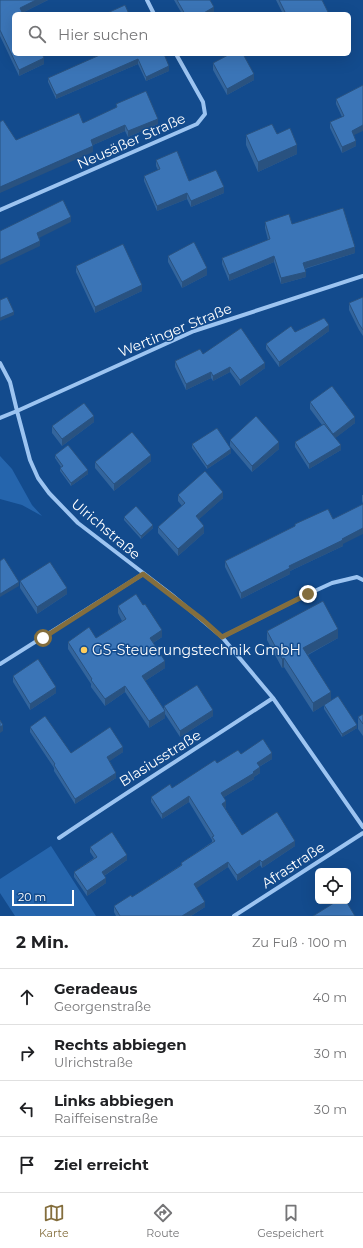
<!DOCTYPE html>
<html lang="de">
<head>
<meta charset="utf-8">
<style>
	:root { --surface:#fff; --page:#f2f2f2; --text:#202124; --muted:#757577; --line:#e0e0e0; --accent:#846e3d }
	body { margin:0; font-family:Montserrat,sans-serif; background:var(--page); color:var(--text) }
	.controls { position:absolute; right:12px; bottom:12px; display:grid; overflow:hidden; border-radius:6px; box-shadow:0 4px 16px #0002 }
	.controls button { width:36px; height:36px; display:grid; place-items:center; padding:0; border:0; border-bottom:1px solid var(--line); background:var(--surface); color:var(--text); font:20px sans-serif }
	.scale { position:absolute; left:12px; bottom:10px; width:62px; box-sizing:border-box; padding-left:4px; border:2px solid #fff; border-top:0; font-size:11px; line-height:14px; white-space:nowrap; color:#fff; -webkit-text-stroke:3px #134b8d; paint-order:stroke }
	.stop { position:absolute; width:12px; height:12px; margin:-9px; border:3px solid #846e3d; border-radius:50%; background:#fff }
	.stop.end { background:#846e3d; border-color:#fff; box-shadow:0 1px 4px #0008 }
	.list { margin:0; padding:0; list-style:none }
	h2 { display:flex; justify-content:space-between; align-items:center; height:52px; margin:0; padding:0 16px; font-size:17px }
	h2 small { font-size:13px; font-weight:400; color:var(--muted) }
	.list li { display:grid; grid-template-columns:26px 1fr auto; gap:12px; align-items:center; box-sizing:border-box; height:56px; padding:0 16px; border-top:1px solid var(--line) }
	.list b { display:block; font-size:15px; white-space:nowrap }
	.list p { margin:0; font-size:13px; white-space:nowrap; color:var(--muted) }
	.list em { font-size:13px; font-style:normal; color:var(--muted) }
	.icon { flex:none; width:22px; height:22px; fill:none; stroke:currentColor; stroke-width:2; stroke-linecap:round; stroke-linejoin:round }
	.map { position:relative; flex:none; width:363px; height:916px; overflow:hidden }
	.search { position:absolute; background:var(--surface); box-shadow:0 4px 16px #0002; left:12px; right:12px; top:12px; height:44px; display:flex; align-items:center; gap:10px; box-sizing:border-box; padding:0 14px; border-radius:6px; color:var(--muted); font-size:15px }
	.sheet { height:276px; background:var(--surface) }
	nav { display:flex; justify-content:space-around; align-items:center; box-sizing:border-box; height:56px; border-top:1px solid var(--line); background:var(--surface); font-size:11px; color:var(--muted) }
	nav a { display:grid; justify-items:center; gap:2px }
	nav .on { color:var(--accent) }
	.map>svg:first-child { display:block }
	.park { fill:#2565ad }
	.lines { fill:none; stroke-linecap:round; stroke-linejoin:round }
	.street { stroke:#9cc4f1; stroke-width:4 }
	.wall { fill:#33659d }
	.shaded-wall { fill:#295280 }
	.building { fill:#3b75b7; stroke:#295280 }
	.route { stroke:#846e3d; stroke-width:5 }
	.poi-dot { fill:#ffcd5c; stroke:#134b8d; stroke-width:1.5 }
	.labels { text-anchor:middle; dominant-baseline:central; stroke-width:3; stroke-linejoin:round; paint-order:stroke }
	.street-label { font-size:14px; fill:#fff; stroke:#134b8d }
	.poi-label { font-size:14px; fill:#fff; stroke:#134b8d; text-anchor:start }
</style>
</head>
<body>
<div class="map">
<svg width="363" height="916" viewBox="0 0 363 916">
	<rect width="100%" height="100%" fill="#134b8d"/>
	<path class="park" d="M0 456 12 469 32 505 42 516 22 505 0 499Z
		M51 846 96 916H15L0 893V879Z"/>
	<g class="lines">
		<path class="street" d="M147 0 154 14
			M0 210 197 124 205 114 203 102 176 54
			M0 363 10 382 17 411 30 460 38 478 49 493 78 523 172 595 222 637 273 698 363 827
			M0 418 17 411 194 331 363 276
			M222 637 308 594 332 583 357 577 363 580
			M0 664 143 574
			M59 838C130 790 202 745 273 698
			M234 916 363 833"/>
	</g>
	<path class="wall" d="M0 0H48L22 13 44 64 19 76 0 36Z
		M174 0H210L214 13 213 14H182Z
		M276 0H322L329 14H283Z
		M147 55 169 71 146 81 138 64 56 99 48 82V78Z
		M213 63 254 80 227 95 213 70Z
		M336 99 354 135 356 146 342 153 330 128V122L342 117 336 104Z
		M116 104 158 124 128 137 125 131 93 145V152L16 140 83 123 116 108Z
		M246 135 297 154 258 172 246 145Z
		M156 160 189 181 224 193 191 207 187 199 157 211 144 181V176L158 170 156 166Z
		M265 222 292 224 355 253 305 269 306 277 281 284 274 262 229 281 222 264V258L268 240 265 228Z
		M168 256 207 275 182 288 168 262Z
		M76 266 142 291 95 313 76 272Z
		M363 297V336L359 330 349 310V303Z
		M329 331 279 367 266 349V344L295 332Z
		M203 354 265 368 240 386 230 372 213 381 211 378 186 390 175 367V361Z
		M310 402 355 423 335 438 341 450 309 469 295 447V442L322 425 310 409Z
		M94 422 62 446 52 433V426Z
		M230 440 279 449 252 472 230 446Z
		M192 444 231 453 207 469 192 448Z
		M55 455 88 474 71 486 60 471V468L61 467 55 458Z
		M151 461 114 491 95 468V462Z
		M178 495 223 498 199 519 204 533 178 556 158 533V527L182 506 178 501Z
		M362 495H363V504L362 501Z
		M124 517 153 528 141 539 124 520Z
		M295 524 343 544V546L290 571V574L241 599 225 567V561L295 526Z
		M20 581 67 594 37 614 20 588Z
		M118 606 162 637 153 643 165 668 145 681 164 709V706L213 716 180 737 165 714V718L149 728 125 692 105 706 91 687V684L68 649V642L96 638 122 621 118 613Z
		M267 631 338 638 308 655 331 701 357 728 342 737 324 709V705L313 712 284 667 282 668 267 640Z
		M13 676 56 693 30 710 13 682Z
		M363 714V736L358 729V717Z
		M30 727 71 753 123 752 109 761 116 778 75 804 54 771V768L30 732Z
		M241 754 272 759 259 767 260 773 254 777V779L224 797 226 807 225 808 242 835 295 846 262 868 260 865 237 881 228 867 196 888 205 907 191 916H116L114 912V906L132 897 181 865V863L212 842V840L189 802 162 819 151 802V797L172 788 217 763Z
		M90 847 127 860 104 876 106 883 87 896 74 877V872L94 858 90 852Z"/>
	<path class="shaded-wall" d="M36 0H48L20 14V8Z
		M214 7V13L213 14H202Z
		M316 54H321L316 56Z
		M44 58V64L19 76V70Z
		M138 59V64L56 99V95Z
		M169 66V71L146 81V77Z
		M254 74V80L227 95V89Z
		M158 119V124L128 137V131Z
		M125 125V131L91 146V140Z
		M363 125V131L352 136V131Z
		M356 141V146L342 153V147Z
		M297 145V154L258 172V162Z
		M93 146V152L0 193V187Z
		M224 187V193L191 207V201Z
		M187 193V199L157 211V206Z
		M71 217V222L37 239V233Z
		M40 241V246L0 265V260Z
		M355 247V253L303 269V263Z
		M274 256V262L229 281V275Z
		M207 268V275L182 288V282Z
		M306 272V277L281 284V278Z
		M142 285V291L95 313V307Z
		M14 312V315L0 321V318Z
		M329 325V331L279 367V362Z
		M265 363V368L240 386V380Z
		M230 367V372L213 381V376Z
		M211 372V378L186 390V384Z
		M94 416V422L62 446V439Z
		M355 417V423L333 440V434Z
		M279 442V449L252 472V466Z
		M341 445V450L309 469V464Z
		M231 449V453L207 469V466Z
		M151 455V461L114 491V484Z
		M88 470V474L71 486V483Z
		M223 492V498L196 522V516Z
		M153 525V528L141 539V536Z
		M204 526V533L178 556V549Z
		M363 528V534L343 544V546L290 571V574L241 599V593L289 566Z
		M19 582V586L0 597V594Z
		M67 588V594L37 614V607Z
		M338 629V638L303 657V648Z
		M162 630V637L150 645V638Z
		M284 658V667L282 668V659Z
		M165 661V668L142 683V676Z
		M125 686V692L105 706V699Z
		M56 687V693L30 710V704Z
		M331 692V701L313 712V703Z
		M213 710V716L180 737V731Z
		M165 711V718L149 728V721Z
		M3 725V731L0 733V727Z
		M357 725V728L342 737V734Z
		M123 747V752L107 763V757Z
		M272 753V759L257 768V763Z
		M260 767V773L254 777V779L221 799V793Z
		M116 773V778L75 804V799Z
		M189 796V802L162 819V814Z
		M226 801V807L222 810V804Z
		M295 841V846L262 868V862Z
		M127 855V860L102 877V872Z
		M260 860V865L237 881V875Z
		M228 862V867L194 890V884Z
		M106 878V883L87 896V891Z
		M205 902V907L191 916H182Z"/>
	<path class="building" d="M0 0H36L20 8 23 14H14V54H42L44 58 19 70 0 30Z
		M177 0H210L214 7 202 14H185Z
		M279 0H322L329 14H286Z
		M125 5 129 14H105Z
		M102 54H147V55L149 54H164L169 66 146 77 138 59 56 95 48 78Z
		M230 54H243L254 74 227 89 213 63Z
		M363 85V125L352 131 356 141 342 147 330 122 344 116 336 99Z
		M146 91 158 119 128 131 125 125 91 140 93 146 0 187V122L3 120 16 140 79 113 83 123 117 107 116 104Z
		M272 124 277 134 290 128 297 145 258 162 246 135Z
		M177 151 189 181 216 170 224 187 191 201 187 193 157 206 144 176 160 169 156 160Z
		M63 200 71 217 37 233 40 241 0 260V231Z
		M343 208 355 247 303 263 306 272 281 278 274 256 229 275 222 258 270 239 265 222 289 214 292 224Z
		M194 242 207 268 182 282 168 256Z
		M123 244 142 285 95 307 76 266Z
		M7 297 14 312 0 318V300Z
		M363 297V330L359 324 349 303Z
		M324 318 329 325 279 362 266 344 291 326 295 332Z
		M241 328 265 363 240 380 230 367 213 376 211 372 186 384 175 361 200 349 203 354Z
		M332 386 355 417 333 434 310 402Z
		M84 403 94 416 62 439 52 426Z
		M256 416 279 442 252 466 230 440Z
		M324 424 341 445 309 464 295 442Z
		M217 428 231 449 207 466 192 444Z
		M132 432 151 455 114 484 95 462Z
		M68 445 88 470 71 483 60 468 63 466 55 455Z
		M205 471 223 492 196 516 204 526 178 549 158 527 185 503 178 495Z
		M363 504V528L342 539 343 540 289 566 290 568 241 593 225 561 295 526V524L328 509 333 519Z
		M136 506 153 525 141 536 124 517Z
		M4 558 19 582 0 594V561Z
		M50 562 67 588 37 607 20 581Z
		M136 594 143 605 145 604 162 630 150 638 165 661 142 676 165 711 149 721 125 686 105 699 91 680 92 679 68 642 89 627 96 638 126 619 118 606Z
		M323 601 338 629 303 648 331 692 313 703 284 658 282 659 267 631Z
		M38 659 56 687 30 704 13 676Z
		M197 685 213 710 180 731 164 706Z
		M338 696 357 725 342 734 324 705Z
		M363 714V724L358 717Z
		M45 716 71 753 110 727 123 747 107 757 116 773 75 799 54 765 55 764 30 727Z
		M0 720 3 725 0 727Z
		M263 739 272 753 257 763 260 767 253 772 254 773 221 793 226 801 222 804 242 835 277 812 295 841 262 862 260 860 237 875 228 862 194 884 205 902 182 916H120L114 906 131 895 132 897 182 865 181 863 215 841 212 837 214 836 189 796 162 814 151 797 170 784 172 788 215 760 217 763 238 750 241 754Z
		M112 832 127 855 102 872 106 878 87 891 74 872 97 857 90 847Z
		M337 901H346L355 916H313Z"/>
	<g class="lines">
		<path class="route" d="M43 638 143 574 203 620 222 637 308 594"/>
	</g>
	<circle class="poi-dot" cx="84" cy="650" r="4"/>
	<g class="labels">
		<g class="street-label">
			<text transform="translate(131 141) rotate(-24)">Neusäßer Straße</text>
			<text transform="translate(175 330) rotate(-22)">Wertinger Straße</text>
			<text transform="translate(106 529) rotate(40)">Ulrichstraße</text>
			<text transform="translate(160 758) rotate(-32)">Blasiusstraße</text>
			<text transform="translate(293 865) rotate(-33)">Afrastraße</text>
		</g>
		<g class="poi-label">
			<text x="92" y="650">GS-Steuerungstechnik GmbH</text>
		</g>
	</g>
</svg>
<div class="controls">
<button><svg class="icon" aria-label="locate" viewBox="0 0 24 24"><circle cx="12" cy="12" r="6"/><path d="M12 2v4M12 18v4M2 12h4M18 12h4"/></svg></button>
</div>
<div class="scale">20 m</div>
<div class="stop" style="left:43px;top:638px"></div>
<div class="stop end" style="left:308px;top:594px"></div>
<div class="search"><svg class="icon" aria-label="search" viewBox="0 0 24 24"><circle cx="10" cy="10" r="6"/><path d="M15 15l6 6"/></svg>Hier suchen</div>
</div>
<section class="sheet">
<h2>2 Min.<small>Zu Fuß · 100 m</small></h2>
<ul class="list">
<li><svg class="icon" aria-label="ahead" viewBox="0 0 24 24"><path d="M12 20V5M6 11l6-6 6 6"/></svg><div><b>Geradeaus</b><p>Georgenstraße</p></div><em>40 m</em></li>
<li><svg class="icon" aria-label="right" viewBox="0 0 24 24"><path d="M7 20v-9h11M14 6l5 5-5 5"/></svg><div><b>Rechts abbiegen</b><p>Ulrichstraße</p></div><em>30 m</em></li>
<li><svg class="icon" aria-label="left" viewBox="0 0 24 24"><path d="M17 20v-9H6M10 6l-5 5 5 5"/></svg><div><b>Links abbiegen</b><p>Raiffeisenstraße</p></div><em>30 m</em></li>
<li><svg class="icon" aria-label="arrive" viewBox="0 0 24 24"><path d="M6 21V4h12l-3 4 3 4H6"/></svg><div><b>Ziel erreicht</b></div></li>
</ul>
</section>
<nav>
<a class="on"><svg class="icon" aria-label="map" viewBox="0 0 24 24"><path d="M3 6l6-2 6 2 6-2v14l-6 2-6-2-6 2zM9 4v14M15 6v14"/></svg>Karte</a>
<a><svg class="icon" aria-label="directions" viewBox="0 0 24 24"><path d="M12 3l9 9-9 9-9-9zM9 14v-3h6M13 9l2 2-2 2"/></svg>Route</a>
<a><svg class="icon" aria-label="saved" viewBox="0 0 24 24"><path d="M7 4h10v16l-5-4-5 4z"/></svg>Gespeichert</a>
</nav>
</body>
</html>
